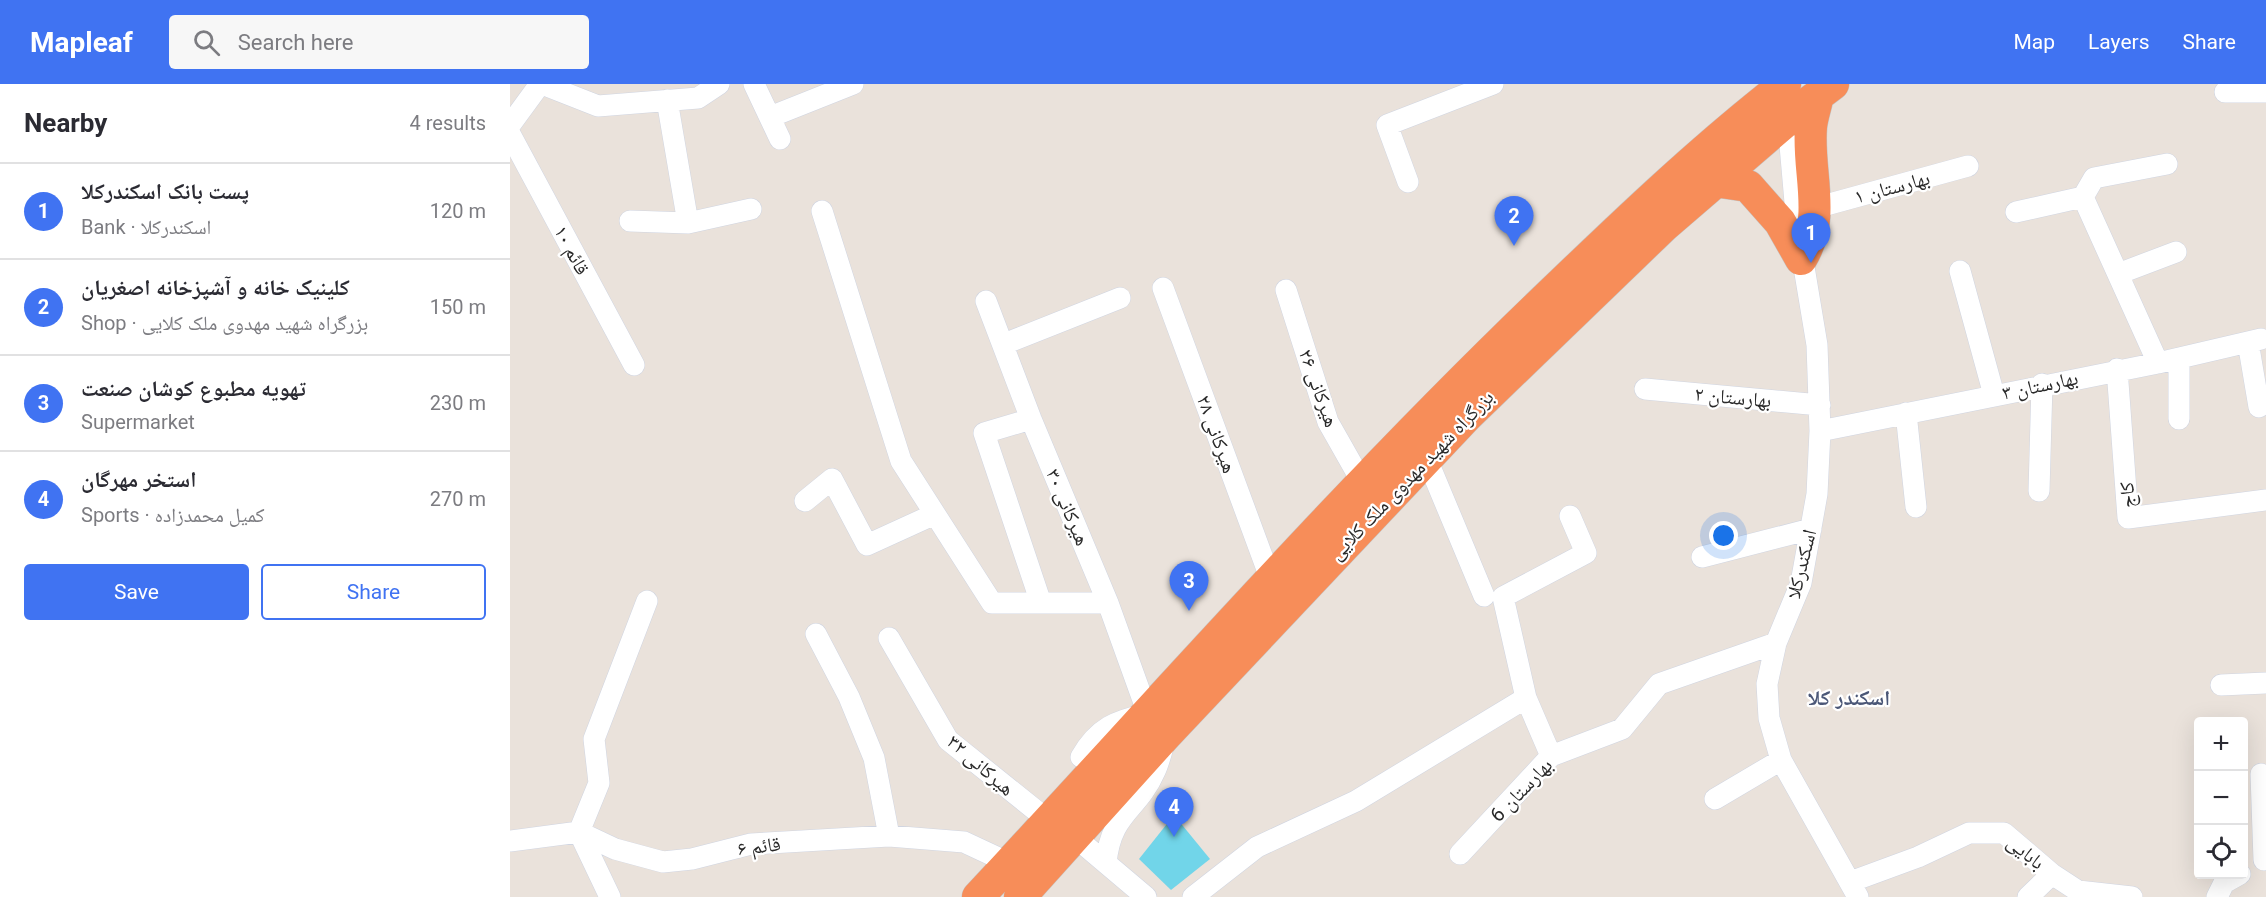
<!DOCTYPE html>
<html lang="en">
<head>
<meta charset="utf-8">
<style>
	:root { --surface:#fff; --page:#f7f7f7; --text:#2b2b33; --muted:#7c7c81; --line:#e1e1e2; --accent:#4073f2 }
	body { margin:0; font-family:Roboto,"Noto Naskh Arabic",sans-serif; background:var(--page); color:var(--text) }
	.controls { position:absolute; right:18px; bottom:18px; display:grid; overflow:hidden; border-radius:6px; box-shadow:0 6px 24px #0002 }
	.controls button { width:54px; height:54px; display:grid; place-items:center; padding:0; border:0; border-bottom:2px solid var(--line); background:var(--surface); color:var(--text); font:30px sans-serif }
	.you { position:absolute; left:1214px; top:452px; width:21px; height:21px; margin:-15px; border:4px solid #fff; border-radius:50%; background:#1a73e8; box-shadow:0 0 0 9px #1a73e833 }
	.badge { display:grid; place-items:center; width:39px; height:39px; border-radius:50%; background:var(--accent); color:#fff; font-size:20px; font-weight:700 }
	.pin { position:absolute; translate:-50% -50px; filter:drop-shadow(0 2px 3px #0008) }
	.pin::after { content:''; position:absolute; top:32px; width:21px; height:18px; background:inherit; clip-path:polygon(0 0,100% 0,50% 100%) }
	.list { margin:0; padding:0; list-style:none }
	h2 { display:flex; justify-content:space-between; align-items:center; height:78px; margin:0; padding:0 24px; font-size:26px }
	h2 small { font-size:20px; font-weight:400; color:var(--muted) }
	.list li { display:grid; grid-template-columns:39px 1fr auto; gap:18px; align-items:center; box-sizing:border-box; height:96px; padding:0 24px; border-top:2px solid var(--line) }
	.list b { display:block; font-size:22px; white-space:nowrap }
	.list p { margin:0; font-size:20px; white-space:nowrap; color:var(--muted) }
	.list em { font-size:20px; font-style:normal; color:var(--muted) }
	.actions { display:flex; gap:12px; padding:18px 24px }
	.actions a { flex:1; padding:14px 0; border:2px solid var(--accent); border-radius:6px; text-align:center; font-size:21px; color:var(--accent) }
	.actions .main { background:var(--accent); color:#fff }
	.icon { flex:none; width:33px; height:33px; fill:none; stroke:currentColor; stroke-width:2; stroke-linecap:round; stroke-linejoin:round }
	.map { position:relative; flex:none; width:1756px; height:813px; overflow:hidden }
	header { display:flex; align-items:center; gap:36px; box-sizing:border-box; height:84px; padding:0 30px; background:var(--accent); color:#fff }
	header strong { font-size:28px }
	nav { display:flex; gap:33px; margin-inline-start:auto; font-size:21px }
	.search { width:420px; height:54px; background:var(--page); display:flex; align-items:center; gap:15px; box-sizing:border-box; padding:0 21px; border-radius:6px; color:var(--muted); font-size:22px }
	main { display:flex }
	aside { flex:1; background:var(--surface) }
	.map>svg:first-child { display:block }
	.water { fill:#71d5e9 }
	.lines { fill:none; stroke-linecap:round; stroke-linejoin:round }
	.minor-casing { stroke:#d0d5e1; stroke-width:22 }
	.highway-casing { stroke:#c3c3c3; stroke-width:33 }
	.minor { stroke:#fff; stroke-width:21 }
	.highway { stroke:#f78d59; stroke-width:32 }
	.labels { text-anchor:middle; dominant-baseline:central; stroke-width:4.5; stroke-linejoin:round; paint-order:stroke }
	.street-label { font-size:20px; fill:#292929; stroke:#fff }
	.neighbourhood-label { font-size:21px; font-weight:bold; fill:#4b5777; stroke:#fff }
</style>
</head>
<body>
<header>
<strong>Mapleaf</strong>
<div class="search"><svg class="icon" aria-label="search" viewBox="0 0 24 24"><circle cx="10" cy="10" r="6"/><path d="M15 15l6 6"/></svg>Search here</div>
<nav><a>Map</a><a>Layers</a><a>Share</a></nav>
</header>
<main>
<aside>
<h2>Nearby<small>4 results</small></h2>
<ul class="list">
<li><span class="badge">1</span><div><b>پست بانک اسکندرکلا</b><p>Bank · اسکندرکلا</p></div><em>120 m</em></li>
<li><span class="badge">2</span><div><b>کلینیک خانه و آشپزخانه اصغریان</b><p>Shop · بزرگراه شهید مهدوی ملک کلایی</p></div><em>150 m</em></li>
<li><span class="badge">3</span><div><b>تهویه مطبوع کوشان صنعت</b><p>Supermarket</p></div><em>230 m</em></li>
<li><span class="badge">4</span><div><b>استخر مهرگان</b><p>Sports · کمیل محمدزاده</p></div><em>270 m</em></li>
</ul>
<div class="actions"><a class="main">Save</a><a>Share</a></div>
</aside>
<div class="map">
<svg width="1756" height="813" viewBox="0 0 1756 813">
	<rect width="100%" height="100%" fill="#eae2db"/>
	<path class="water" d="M664 731 700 775 661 806 629 775Z"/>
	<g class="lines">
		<defs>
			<path id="minor" d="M32 0 88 22 188 14 209 0
				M244 0 270 55
				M1715 8H1756
				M157 16 178 139
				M260 33 343 0
				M0 41 30 0
				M0 50 124 281
				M1280 61 1287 141 1307 261 1310 347 1307 410 1291 499 1266 559 1257 600 1259 634 1271 676 1348 813
				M898 98 877 41 983 0
				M1573 113 1584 94 1657 80
				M1305 124 1458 82
				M312 127 391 377 482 519H598
				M1506 128 1573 113 1648 279
				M120 137 178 139 241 125
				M1450 187 1484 311
				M1608 190 1666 168
				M653 204 761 496
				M776 206 818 338 852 398
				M476 217 521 335 598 519 638 630C606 636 588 644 571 673
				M1738 258 1749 323
				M494 260 610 214
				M1607 285 1618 434 1756 416
				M1135 305 1310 321
				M1396 329 1406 423
				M521 335 474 349 531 519
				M1669 335V274
				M1310 347 1648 279 1751 255
				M916 373 974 512
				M1529 407 1532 300
				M295 417 322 395 357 461 425 430
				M1192 473 1301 445
				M306 550 339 613 364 674 379 752
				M379 554 438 656 539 737
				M1711 601 1756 599
				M1041 672 1016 614 993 513 1076 469 1060 432
				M1751 690 1754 776
				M1205 715 1271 676
				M565 753 636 813
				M0 757 69 748 105 765 153 778 182 775 241 760 379 752 454 758 499 779
				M950 770 1041 672 1112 645 1149 600 1266 559
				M596 779C601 728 627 728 645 687 649 679 651 669 654 660
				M1340 798 1408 773 1459 749H1494L1542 790 1568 807 1622 813
				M100 813 69 748 89 699 84 655 137 517
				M683 813 747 763 846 717 1016 614
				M1518 813 1542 790
				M1707 813 1714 799 1730 790"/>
			<path id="highway" d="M1204 97 1238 102 1270 138 1291 175C1317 133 1297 88 1301 43 1302 33 1306 22 1308 11
				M468 813C655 612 837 405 1035 215 1112 141 1190 66 1275 0
				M510 813 656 651 957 332 1154 142 1290 25 1323 0"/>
		</defs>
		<use href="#minor" class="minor-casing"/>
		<use href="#highway" class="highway-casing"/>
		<use href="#minor" class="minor"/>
		<use href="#highway" class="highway"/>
	</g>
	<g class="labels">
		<g class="street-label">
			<text transform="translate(1382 103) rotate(-15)">بهارستان ۱</text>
			<text transform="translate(62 166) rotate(62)">قائم ۱۰</text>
			<text transform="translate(1530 301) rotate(-12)">بهارستان ۳</text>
			<text transform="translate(809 304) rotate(70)">هیرکانی ۲۶</text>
			<text transform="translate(1223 313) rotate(5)">بهارستان ۲</text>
			<text transform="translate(707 350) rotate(70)">هیرکانی ۲۸</text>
			<text transform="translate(901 391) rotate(-46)">بزرگراه شهید مهدوی ملک کلایی</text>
			<text transform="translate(1617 411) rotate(-94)">کاج</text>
			<text transform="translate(558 423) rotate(67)">هیرکانی ۳۰</text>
			<text transform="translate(1291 480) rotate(-76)">اسکندرکلا</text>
			<text transform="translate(471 681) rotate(41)">هیرکانی ۳۲</text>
			<text transform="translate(1011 706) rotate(-46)">بهارستان 6</text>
			<text transform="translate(249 762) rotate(-7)">قائم ۶</text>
			<text transform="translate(1516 768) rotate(39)">بابایی</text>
		</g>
		<g class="neighbourhood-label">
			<text x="1339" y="614">اسکندر کلا</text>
		</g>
	</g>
</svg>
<div class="controls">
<button>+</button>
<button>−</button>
<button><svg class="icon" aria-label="locate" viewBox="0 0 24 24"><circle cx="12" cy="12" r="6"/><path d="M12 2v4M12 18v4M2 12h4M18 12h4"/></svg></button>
</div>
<div class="you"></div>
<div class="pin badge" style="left:1301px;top:179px">1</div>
<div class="pin badge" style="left:1004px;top:162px">2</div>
<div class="pin badge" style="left:679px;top:527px">3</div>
<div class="pin badge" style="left:664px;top:753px">4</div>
</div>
</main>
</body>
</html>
